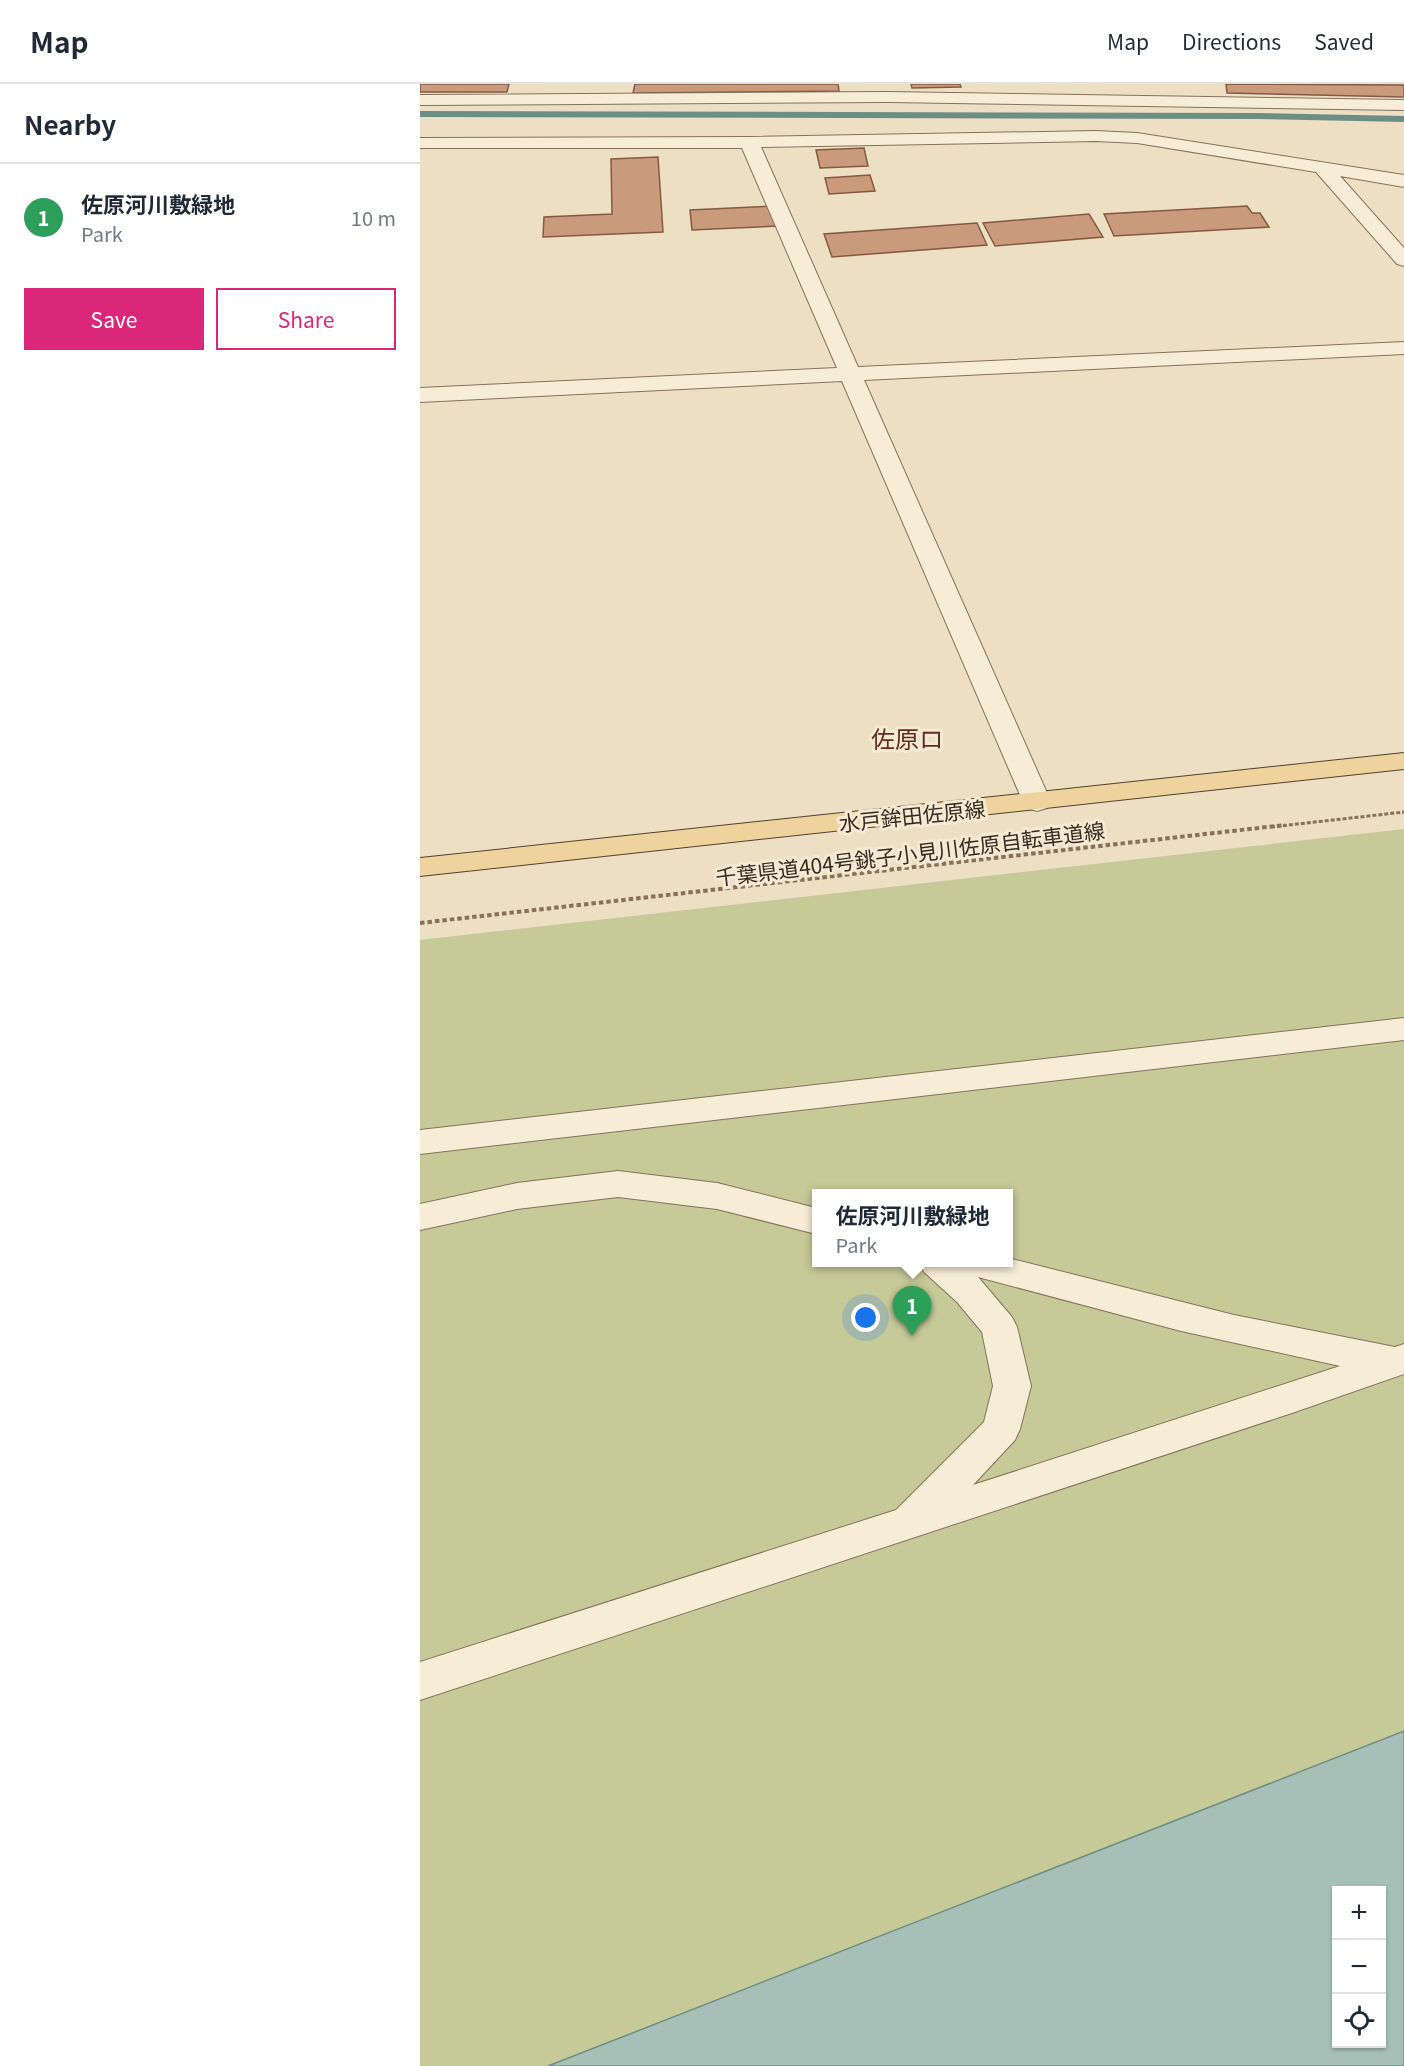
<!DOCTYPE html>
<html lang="en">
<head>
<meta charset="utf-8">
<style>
	:root { --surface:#fff; --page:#f6f6f7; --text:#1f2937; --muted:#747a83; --line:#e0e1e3; --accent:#db2777 }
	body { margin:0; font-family:Georgia,"Noto Sans JP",serif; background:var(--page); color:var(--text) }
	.controls { position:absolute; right:18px; bottom:18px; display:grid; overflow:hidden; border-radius:0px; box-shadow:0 2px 4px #0004 }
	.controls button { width:54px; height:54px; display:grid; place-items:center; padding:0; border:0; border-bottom:2px solid var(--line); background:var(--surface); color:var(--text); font:30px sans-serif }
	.you { position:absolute; left:446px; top:1234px; width:21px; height:21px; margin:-15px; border:4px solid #fff; border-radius:50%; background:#1a73e8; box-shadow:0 0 0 9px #1a73e833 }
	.badge { display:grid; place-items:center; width:39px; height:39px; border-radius:50%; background:var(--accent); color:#fff; font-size:20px; font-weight:700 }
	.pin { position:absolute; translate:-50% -50px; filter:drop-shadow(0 2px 3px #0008) }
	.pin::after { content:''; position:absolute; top:32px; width:21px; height:18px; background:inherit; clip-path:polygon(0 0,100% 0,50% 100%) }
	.popup { position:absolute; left:392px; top:1105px; width:201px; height:78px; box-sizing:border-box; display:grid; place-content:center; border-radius:0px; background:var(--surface); filter:drop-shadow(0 2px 4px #0005); font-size:20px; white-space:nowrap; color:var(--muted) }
	.popup b { font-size:22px; color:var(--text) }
	.popup::after { content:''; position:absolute; left:50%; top:100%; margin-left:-12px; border:12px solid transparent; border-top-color:var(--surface) }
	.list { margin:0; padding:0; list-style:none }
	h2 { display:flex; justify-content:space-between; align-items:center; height:78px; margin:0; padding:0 24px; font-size:26px }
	h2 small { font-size:20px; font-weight:400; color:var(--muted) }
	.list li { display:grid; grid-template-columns:39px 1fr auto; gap:18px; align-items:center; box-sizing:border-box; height:108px; padding:0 24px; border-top:2px solid var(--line) }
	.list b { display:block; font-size:22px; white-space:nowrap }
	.list p { margin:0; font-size:20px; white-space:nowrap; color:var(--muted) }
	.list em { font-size:20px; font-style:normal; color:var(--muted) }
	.actions { display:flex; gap:12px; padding:18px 24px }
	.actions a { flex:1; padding:14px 0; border:2px solid var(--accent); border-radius:0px; text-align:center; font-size:21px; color:var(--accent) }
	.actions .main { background:var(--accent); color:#fff }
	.icon { flex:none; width:33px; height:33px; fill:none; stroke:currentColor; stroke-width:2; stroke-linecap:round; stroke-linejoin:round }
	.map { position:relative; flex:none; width:984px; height:1982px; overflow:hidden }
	header { display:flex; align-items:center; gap:36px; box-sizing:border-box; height:84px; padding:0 30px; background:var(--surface); border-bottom:2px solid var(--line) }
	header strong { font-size:28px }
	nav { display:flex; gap:33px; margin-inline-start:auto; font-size:21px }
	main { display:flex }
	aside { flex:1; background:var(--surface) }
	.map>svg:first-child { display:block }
	.green { fill:#c6ca99; fill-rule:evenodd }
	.water { fill:#a6c0b7; stroke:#6d8e85; stroke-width:1.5; fill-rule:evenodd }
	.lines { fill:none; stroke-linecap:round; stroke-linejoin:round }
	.stream { fill:#6d8e85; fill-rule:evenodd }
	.building { fill:#c99a7c; stroke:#845b42; stroke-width:1.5 }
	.minor-casing { stroke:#86715b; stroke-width:2 }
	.major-casing { stroke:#54402f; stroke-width:2 }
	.path-far1 { stroke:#86715b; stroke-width:3; stroke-dasharray:4 2; stroke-linecap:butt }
	.path { stroke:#86715b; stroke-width:4; stroke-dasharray:4.5 3; stroke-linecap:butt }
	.minor { fill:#f7edd7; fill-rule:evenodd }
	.major { fill:#eed39e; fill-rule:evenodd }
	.labels { text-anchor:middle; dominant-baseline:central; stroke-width:6; stroke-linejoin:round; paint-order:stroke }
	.street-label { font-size:21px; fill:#372a1f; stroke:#f4ead4 }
	.quarter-label { font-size:24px; fill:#622c20; stroke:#f4ead4 }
</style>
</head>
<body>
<header>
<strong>Map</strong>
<nav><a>Map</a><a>Directions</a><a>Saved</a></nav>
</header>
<main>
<aside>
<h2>Nearby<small></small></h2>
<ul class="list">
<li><span class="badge" style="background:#2e9e5b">1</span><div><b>佐原河川敷緑地</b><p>Park</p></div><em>10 m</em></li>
</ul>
<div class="actions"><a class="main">Save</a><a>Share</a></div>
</aside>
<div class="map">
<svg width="984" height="1982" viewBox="0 0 984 1982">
	<rect width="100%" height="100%" fill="#ecdfc4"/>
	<path class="green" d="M984 745V1647L128 1982H0V856ZM396 1110H588V1178H396Z"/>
	<path class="water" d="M984 1647V1982H128ZM916 1806H962V1960H916Z"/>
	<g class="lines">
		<path class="stream" d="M0 27 836 29 984 32V38L836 35 0 33Z"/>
	</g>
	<path class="building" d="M0 0H89L87 8H0Z
		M215 0H418L419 7 213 9Z
		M491 0H540L541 3 492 4Z
		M806 0 984 1V13L807 9Z
		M444 64 448 82 400 84 396 66Z
		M238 73 243 148 123 153 124 133 192 130 191 75Z
		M450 91 455 107 409 110 405 94Z
		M355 122 358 142 272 146 270 126Z
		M827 122 832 129H840L849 143 694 152 684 130Z
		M669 130 683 153 575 162 563 139Z
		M557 139 567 161 412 173 404 150Z"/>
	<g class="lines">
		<defs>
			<path id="minor" d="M467 8 984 16V26L467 18 0 21V11Z
				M676 47 717 49 984 91V103L920 92 984 164V182L977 180 896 88 717 59 676 57 341 63 438 283 984 258V270L444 296 631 718 627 724 617 727 607 724 603 718 422 297 0 318V304L417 284 322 64H0V54L329 53Z
				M984 934V956L0 1070V1046Z
				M198 1087 297 1099 396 1124V1150L297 1125 198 1113 97 1125 0 1146V1120L97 1099Z
				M588 1174 814 1231 975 1263 984 1260V1290L872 1329 0 1616V1578L476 1426 564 1338 573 1302 562 1248 537 1218 504 1188 499 1178H588ZM558 1193 761 1247 920 1282 553 1401 595 1356 600 1345 611 1302 597 1243 592 1233Z"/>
			<path id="major" d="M984 669V685L0 792V774Z"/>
		</defs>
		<use href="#minor" class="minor-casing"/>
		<use href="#major" class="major-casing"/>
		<path class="path-far1" d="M851 743 984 728"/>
		<path class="path" d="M0 839 865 741"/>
		<use href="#minor" class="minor"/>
		<use href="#major" class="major"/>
	</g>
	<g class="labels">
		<g class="street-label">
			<text transform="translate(492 731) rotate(-6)">水戸鉾田佐原線</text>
			<text transform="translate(490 769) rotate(-7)">千葉県道404号銚子小見川佐原自転車道線</text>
		</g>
		<g class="quarter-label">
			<text x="487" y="653">佐原ロ</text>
		</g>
	</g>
</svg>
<div class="controls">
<button>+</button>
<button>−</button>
<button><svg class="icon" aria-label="locate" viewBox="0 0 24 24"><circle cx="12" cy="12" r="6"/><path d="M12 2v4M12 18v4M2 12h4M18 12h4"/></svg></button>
</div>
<div class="you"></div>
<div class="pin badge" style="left:492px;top:1252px;background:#2e9e5b">1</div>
<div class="popup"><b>佐原河川敷緑地</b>Park</div>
</div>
</main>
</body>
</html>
